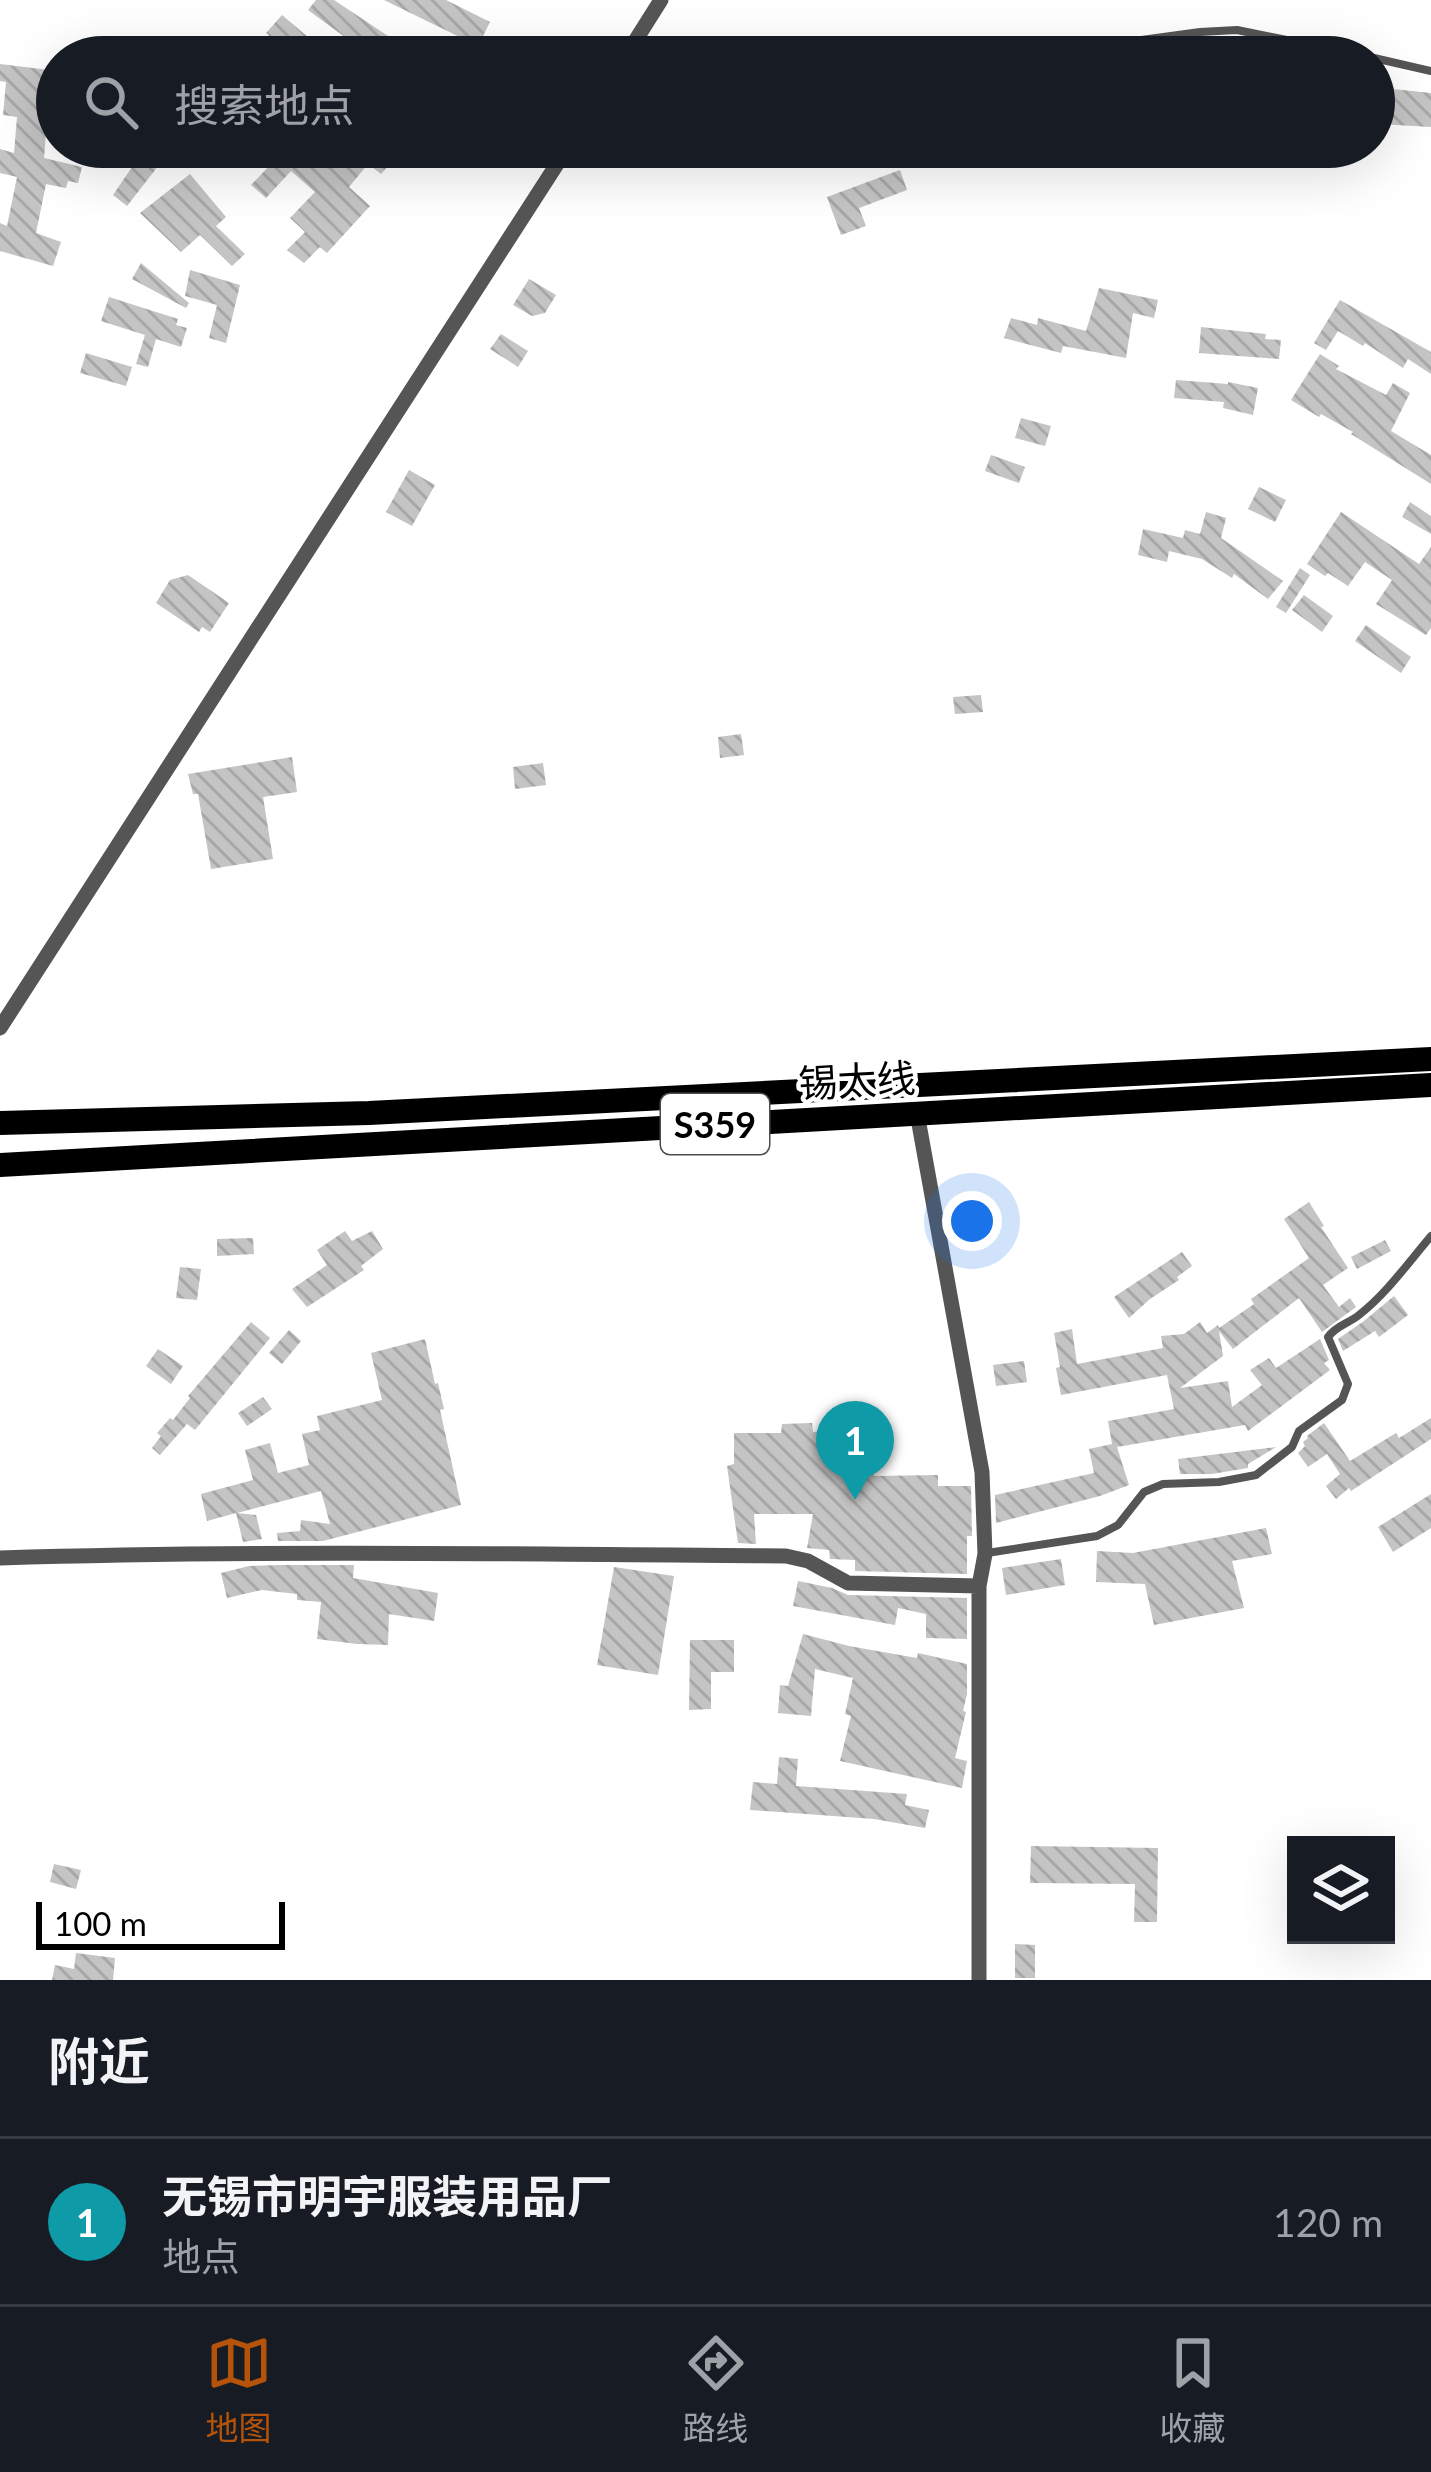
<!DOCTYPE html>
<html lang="zh">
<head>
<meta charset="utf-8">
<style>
	:root { --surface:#171b24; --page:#242831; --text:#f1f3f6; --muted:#9ea1a6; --line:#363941; --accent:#b45309 }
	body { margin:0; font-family:Lato,"Noto Sans SC",sans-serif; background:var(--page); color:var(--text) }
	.controls { position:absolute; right:36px; bottom:36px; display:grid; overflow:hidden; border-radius:0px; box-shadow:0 12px 48px #0002 }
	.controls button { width:108px; height:108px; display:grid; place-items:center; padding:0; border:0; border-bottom:3px solid var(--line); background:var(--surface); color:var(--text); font:60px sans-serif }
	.scale { position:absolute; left:36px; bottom:30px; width:249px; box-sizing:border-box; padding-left:12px; border:6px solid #000; border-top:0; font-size:33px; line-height:42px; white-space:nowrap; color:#000; -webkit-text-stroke:9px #fff; paint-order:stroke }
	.you { position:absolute; left:972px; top:1221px; width:42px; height:42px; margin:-30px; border:9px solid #fff; border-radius:50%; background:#1a73e8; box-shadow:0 0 0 18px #1a73e833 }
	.badge { display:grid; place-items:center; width:78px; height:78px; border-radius:50%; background:var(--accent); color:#fff; font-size:39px; font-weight:700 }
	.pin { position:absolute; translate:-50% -99px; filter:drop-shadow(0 3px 6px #0008) }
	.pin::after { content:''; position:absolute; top:63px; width:42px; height:36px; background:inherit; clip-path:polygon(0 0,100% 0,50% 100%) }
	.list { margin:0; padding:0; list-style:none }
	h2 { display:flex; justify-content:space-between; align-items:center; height:156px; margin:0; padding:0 48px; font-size:51px }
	h2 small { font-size:39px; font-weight:400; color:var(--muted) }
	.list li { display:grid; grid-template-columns:78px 1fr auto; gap:36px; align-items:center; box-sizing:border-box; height:168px; padding:0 48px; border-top:3px solid var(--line) }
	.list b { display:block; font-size:45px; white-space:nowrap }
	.list p { margin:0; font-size:39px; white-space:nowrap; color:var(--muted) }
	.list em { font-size:39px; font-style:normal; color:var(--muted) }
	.icon { flex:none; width:66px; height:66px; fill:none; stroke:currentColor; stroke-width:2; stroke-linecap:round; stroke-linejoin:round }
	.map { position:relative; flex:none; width:1431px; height:1980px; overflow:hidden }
	.search { position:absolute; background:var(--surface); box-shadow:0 12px 48px #0002; left:36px; right:36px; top:36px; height:132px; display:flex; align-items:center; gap:30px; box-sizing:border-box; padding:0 42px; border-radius:66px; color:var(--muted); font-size:45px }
	.sheet { height:324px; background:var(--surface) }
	nav { display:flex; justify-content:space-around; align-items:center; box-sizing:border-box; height:168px; border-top:3px solid var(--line); background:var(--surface); font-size:33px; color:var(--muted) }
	nav a { display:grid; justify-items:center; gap:6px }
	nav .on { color:var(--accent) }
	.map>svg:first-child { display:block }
	.building { fill:url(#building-back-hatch) }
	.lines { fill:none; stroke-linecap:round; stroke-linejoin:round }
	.service { stroke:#555; stroke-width:8 }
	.minor { stroke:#555; stroke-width:15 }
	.primary { stroke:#000; stroke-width:24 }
	.labels { text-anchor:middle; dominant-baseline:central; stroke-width:9; stroke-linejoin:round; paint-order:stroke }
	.shield { fill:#fff; stroke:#4c4c4c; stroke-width:3 }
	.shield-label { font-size:36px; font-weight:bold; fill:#000 }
	.street-label { font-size:39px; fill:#000; stroke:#fff }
</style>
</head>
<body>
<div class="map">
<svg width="1431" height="1980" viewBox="0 0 1431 1980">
	<defs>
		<pattern id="building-back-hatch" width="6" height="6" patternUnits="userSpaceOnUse" patternTransform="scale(3)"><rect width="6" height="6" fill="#c4c4c4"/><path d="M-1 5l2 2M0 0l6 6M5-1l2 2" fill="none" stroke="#a7a7a7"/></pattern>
	</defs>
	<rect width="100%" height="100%" fill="#fff"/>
	<path class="building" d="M316 0H334L397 42 394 45 411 57H372L308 10Z
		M384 0H446L490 22 478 46Z
		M282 15 296 27 332 57H250L269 35 266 33Z
		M0 64 57 71V121L47 120 44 158 82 167 78 183 68 181 66 188 46 184 36 233 61 242 53 266 0 251V223L7 226 17 177 0 173V149L14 153 17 117 3 115 6 82 0 81Z
		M1383 88 1431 93V127L1379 124Z
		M263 147H383L378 152 391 163 381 174 368 164 349 187 370 206 327 253 320 247 304 263 287 250 305 232 290 218 315 192 291 171 266 198 251 185 276 159Z
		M145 148 162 161 127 206 113 195Z
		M900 170 907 190 859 208 866 226 841 235 827 197Z
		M190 174 226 217 216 226 245 254 232 266 200 235 181 252 140 213Z
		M141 263 189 303 186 308 132 279Z
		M190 270 240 285 226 343 209 338 217 305 185 296Z
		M529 279 556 295 545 313 532 316 513 305Z
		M1099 288 1158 300 1154 318 1133 313 1126 358 1063 346 1061 353 1004 338 1011 318 1037 325 1038 318 1086 331Z
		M109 297 178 319 176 325 187 328 181 347 156 339 148 367 136 364 145 335 101 321Z
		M1340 300 1431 352V374L1408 359 1403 368 1365 343 1363 346 1338 331 1326 350 1314 343Z
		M1201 327 1266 334 1265 339 1281 340 1279 359 1199 353Z
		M501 334 528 351 518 367 490 349Z
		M86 353 132 367 126 386 80 373Z
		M1320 354 1339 366 1336 369 1386 395 1393 383 1410 393 1391 431 1431 455V484L1351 434 1353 432 1321 414 1319 417 1291 400Z
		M1176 380 1228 384V382L1258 388 1253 415 1223 408 1224 402 1174 398Z
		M1021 418 1051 426 1045 446 1015 438Z
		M991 455 1025 467 1019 483 985 471Z
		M409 470 435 485 412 526 386 512Z
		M1259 487 1286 500 1275 522 1248 509Z
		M1410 502 1431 516V534L1402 517Z
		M1206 512 1226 518 1221 538 1283 581 1268 599 1234 574 1232 578 1202 559 1169 551 1167 562 1138 555 1143 529 1183 538 1185 530 1200 534Z
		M1341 512 1419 564 1431 547V628L1426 635 1376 604 1392 580 1365 562 1348 586 1328 573 1325 576 1307 564Z
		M1300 568 1310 575 1286 613 1276 607Z
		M188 575 229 603 210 632 202 627 199 632 156 603 170 580Z
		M1304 595 1333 616 1322 632 1292 610Z
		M1366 625 1411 657 1401 673 1355 641Z
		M981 695 983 712 955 714 953 697Z
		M741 734 744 755 720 758 718 737Z
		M292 757 297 792 263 797 273 859 211 869 198 794H193L188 774Z
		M543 763 546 785 515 789 513 767Z
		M1309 1202 1324 1226 1321 1227 1348 1268 1323 1285 1339 1307 1350 1298 1356 1307 1322 1332 1299 1298 1233 1349 1219 1331 1223 1356 1180 1388 1228 1381 1232 1407 1262 1385 1250 1370 1269 1358 1276 1368 1320 1339 1329 1360 1324 1363 1330 1370 1248 1431 1245 1425 1117 1447 1129 1485 1100 1496 996 1523 995 1495 1094 1473 1089 1449 1112 1444 1108 1421 1174 1409 1167 1375 1061 1395 1056 1368 1060 1367 1054 1333 1072 1329 1077 1364 1163 1348 1161 1336 1184 1334 1200 1322 1207 1333 1218 1325 1219 1328 1254 1304 1251 1299 1309 1258 1284 1219Z
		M345 1231 352 1241 372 1231 383 1249 361 1266 364 1270 307 1307 292 1289 327 1265 317 1250Z
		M253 1238 254 1254 217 1256V1239Z
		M1385 1240 1391 1251 1357 1269 1351 1257Z
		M1182 1252 1192 1266 1177 1277 1179 1280 1150 1299 1129 1318 1114 1297Z
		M180 1267 201 1269 197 1300 176 1298Z
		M1394 1296 1408 1315 1379 1337 1375 1331 1343 1351 1338 1339 1364 1321Z
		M251 1322 270 1338 195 1430 187 1424 160 1455 152 1448 161 1436 157 1433 170 1418 173 1420 190 1398 188 1396Z
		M289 1330 301 1341 282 1364 269 1353Z
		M425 1339 435 1384 438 1383 444 1409 440 1410 461 1505 323 1541H278L277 1533 300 1531 301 1520 330 1524 321 1491 237 1513 256 1515 262 1539 243 1542 236 1513 207 1521 201 1494 253 1480 245 1450 270 1443 278 1473 309 1465 302 1434 320 1430 317 1416 382 1400 371 1353Z
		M158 1349 183 1366 171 1384 146 1366Z
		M1024 1361 1027 1382 996 1386 993 1365Z
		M263 1397 272 1409 247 1426 238 1413Z
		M1431 1418V1439L1351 1491 1349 1488 1336 1499 1326 1486 1340 1474 1327 1454 1308 1467 1298 1453 1305 1446 1303 1442 1308 1438 1307 1436 1324 1423 1350 1461 1396 1433 1399 1438Z
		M812 1423 813 1432 874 1430V1476L938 1475V1486H971L972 1536H967V1574L855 1571V1560L830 1559 829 1550 807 1548 813 1514H754L756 1544 738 1543 727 1466 734 1464V1433H781L782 1424Z
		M1276 1447 1248 1464V1468L1212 1474H1180L1178 1459Z
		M1431 1494V1528L1393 1552 1378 1527Z
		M1266 1528 1272 1554 1232 1561 1244 1608 1154 1625 1145 1584 1096 1582 1097 1551 1133 1553Z
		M1061 1559 1065 1585 1006 1595 1002 1568Z
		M280 1565H354L353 1578 438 1593 434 1621 389 1614 388 1645 357 1644 317 1639 321 1602 297 1600V1594L262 1590 227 1598 221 1573 249 1566Z
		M614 1567 674 1576 658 1675 597 1665Z
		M798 1581 832 1588 848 1595 967 1598V1639L926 1638V1614L898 1608 895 1625 793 1606Z
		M803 1634 849 1646 917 1658 918 1653 967 1664V1694L963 1711 966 1712 955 1758 967 1761 962 1788 840 1761 851 1716 845 1714 853 1678 815 1669 811 1716 778 1713 780 1685 788 1686Z
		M690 1640H734V1672H711V1709L689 1710Z
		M779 1757 798 1759 796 1786 907 1794 905 1805 929 1810 925 1828 874 1819 750 1810 753 1782 777 1784Z
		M1031 1846 1158 1848 1157 1922H1134L1135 1884 1030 1883Z
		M54 1864 81 1870 76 1889 50 1882Z
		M1015 1944 1035 1945V1978H1015Z
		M76 1953 115 1958 113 1980H52L55 1965 74 1969Z"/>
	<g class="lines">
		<path class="service" d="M1017 57 1200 32 1237 30 1371 57
			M1374 58 1431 71
			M987 1553 1097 1536 1118 1525 1144 1492 1163 1484 1219 1482 1256 1475 1292 1447 1299 1431 1342 1400 1348 1384 1328 1337C1337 1325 1348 1324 1359 1315 1387 1293 1408 1263 1431 1236"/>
		<path class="minor" d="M625 57 661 0
			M0 1028 568 147
			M917 1113 982 1472 985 1554 979 1586V1980
			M0 1558C262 1550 524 1554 786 1556L808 1561 848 1583 979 1586"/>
		<path class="primary" d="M0 1123 369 1113 1431 1059
			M0 1165 1431 1085"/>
	</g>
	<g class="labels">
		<rect class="shield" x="661" y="1094" width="108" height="60" rx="9"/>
		<g class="shield-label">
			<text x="715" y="1124">S359</text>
		</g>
		<g class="street-label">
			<text transform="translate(857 1080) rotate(-3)">锡太线</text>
		</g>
	</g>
</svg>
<div class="controls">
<button><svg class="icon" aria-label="layers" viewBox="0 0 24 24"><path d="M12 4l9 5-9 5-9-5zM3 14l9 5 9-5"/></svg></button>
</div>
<div class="scale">100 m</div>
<div class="you"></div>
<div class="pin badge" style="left:855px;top:1500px;background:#0f9aa8">1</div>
<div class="search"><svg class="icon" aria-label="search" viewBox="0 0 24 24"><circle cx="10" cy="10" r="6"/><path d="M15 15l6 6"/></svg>搜索地点</div>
</div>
<section class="sheet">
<h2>附近<small></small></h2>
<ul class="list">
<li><span class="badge" style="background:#0f9aa8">1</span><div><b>无锡市明宇服装用品厂</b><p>地点</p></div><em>120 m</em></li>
</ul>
</section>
<nav>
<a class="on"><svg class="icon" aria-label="map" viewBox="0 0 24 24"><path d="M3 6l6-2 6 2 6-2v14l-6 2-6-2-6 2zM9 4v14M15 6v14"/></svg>地图</a>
<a><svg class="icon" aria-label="directions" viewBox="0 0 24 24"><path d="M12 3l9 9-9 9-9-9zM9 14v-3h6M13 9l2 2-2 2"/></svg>路线</a>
<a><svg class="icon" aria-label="saved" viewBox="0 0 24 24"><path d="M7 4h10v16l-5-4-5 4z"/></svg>收藏</a>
</nav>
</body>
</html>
